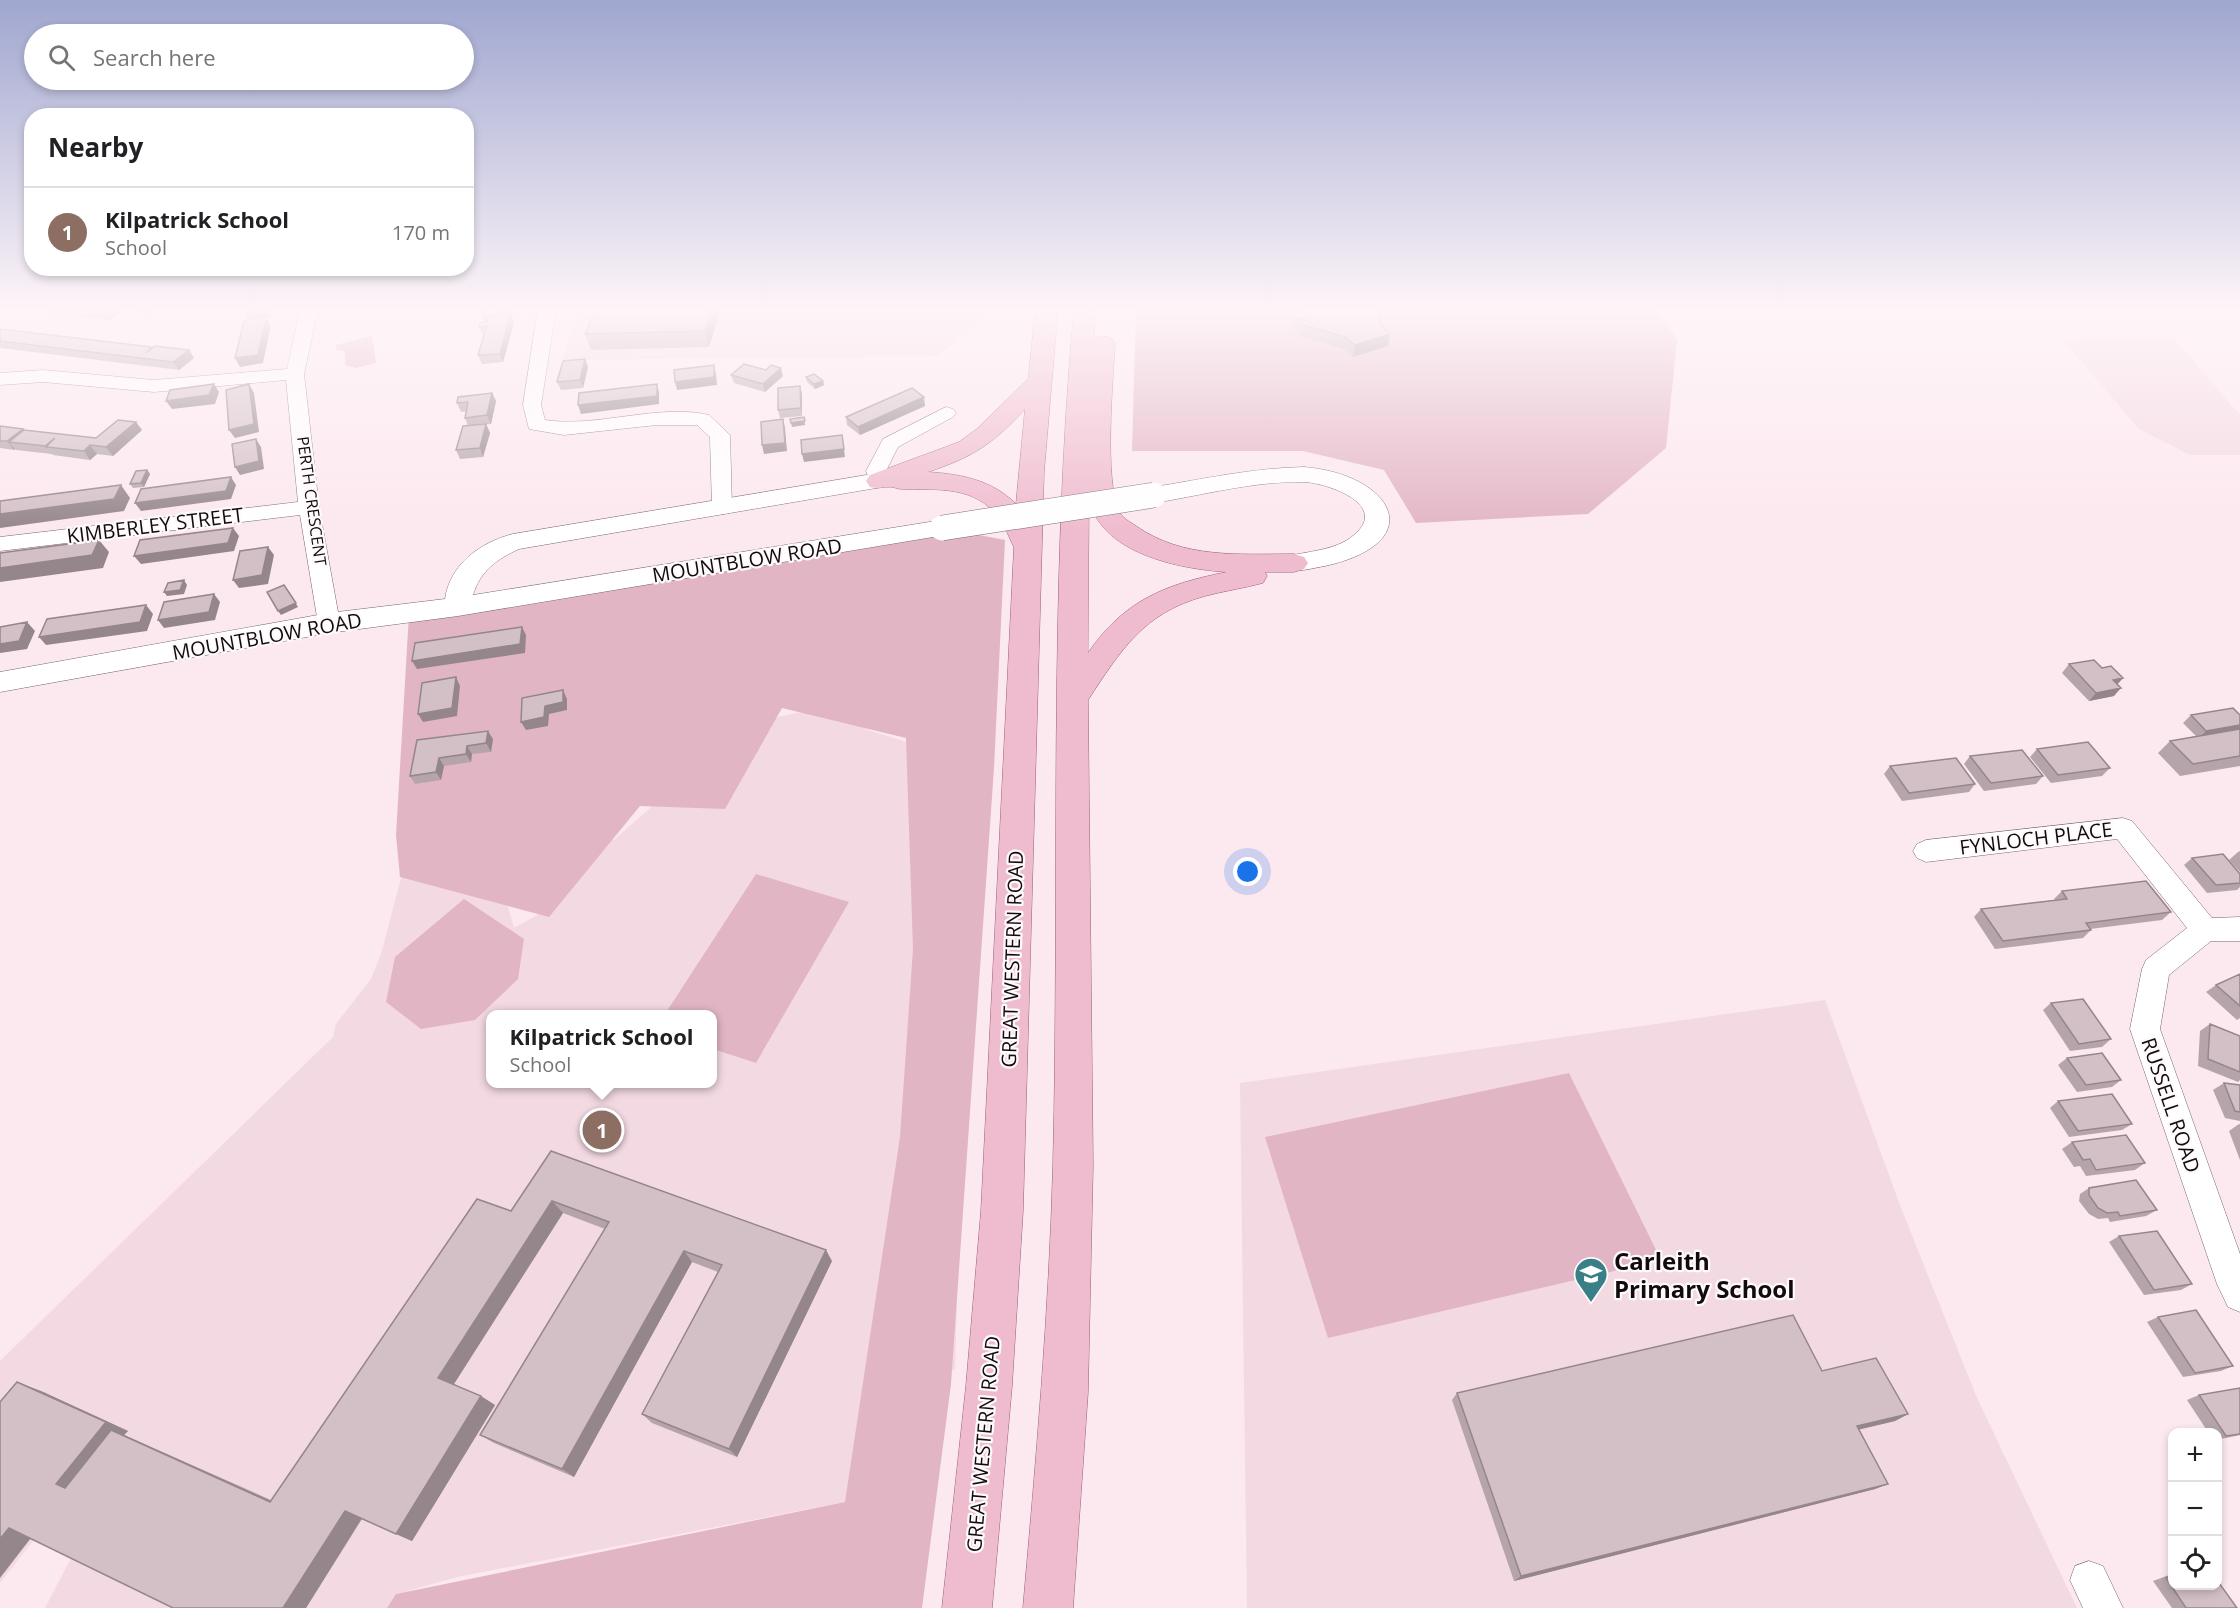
<!DOCTYPE html>
<html lang="en">
<head>
<meta charset="utf-8">
<style>
	:root { --surface:#fff; --page:#f2f2f2; --text:#202124; --muted:#757577; --line:#e0e0e0; --accent:#387f88 }
	body { margin:0; font-family:"Open Sans",sans-serif; background:var(--page); color:var(--text) }
	.controls { position:absolute; right:18px; bottom:18px; display:grid; overflow:hidden; border-radius:12px; box-shadow:0 3px 9px #0003 }
	.controls button { width:54px; height:54px; display:grid; place-items:center; padding:0; border:0; border-bottom:2px solid var(--line); background:var(--surface); color:var(--text); font:30px sans-serif }
	.you { position:absolute; left:1248px; top:872px; width:21px; height:21px; margin:-15px; border:4px solid #fff; border-radius:50%; background:#1a73e8; box-shadow:0 0 0 9px #1a73e833 }
	.badge { display:grid; place-items:center; width:39px; height:39px; border-radius:50%; background:var(--accent); color:#fff; font-size:20px; font-weight:700 }
	.pin { position:absolute; translate:-50% -50%; border:3px solid #fff; box-shadow:0 2px 6px #0006 }
	.popup { position:absolute; left:486px; top:1010px; width:231px; height:78px; box-sizing:border-box; display:grid; place-content:center; border-radius:12px; background:var(--surface); filter:drop-shadow(0 2px 4px #0005); font-size:20px; white-space:nowrap; color:var(--muted) }
	.popup b { font-size:22px; color:var(--text) }
	.popup::after { content:''; position:absolute; left:50%; top:100%; margin-left:-12px; border:12px solid transparent; border-top-color:var(--surface) }
	.list { margin:0; padding:0; list-style:none }
	h2 { display:flex; justify-content:space-between; align-items:center; height:78px; margin:0; padding:0 24px; font-size:26px }
	h2 small { font-size:20px; font-weight:400; color:var(--muted) }
	.list li { display:grid; grid-template-columns:39px 1fr auto; gap:18px; align-items:center; box-sizing:border-box; height:90px; padding:0 24px; border-top:2px solid var(--line) }
	.list b { display:block; font-size:22px; white-space:nowrap }
	.list p { margin:0; font-size:20px; white-space:nowrap; color:var(--muted) }
	.list em { font-size:20px; font-style:normal; color:var(--muted) }
	.icon { flex:none; width:33px; height:33px; fill:none; stroke:currentColor; stroke-width:2; stroke-linecap:round; stroke-linejoin:round }
	.map { position:relative; flex:none; width:2240px; height:1608px; overflow:hidden }
	.search { position:absolute; background:var(--surface); box-shadow:0 3px 9px #0003; left:24px; top:24px; width:450px; height:66px; display:flex; align-items:center; gap:15px; box-sizing:border-box; padding:0 21px; border-radius:33px; color:var(--muted); font-size:22px }
	.panel { position:absolute; background:var(--surface); box-shadow:0 3px 9px #0003; left:24px; top:108px; width:450px; height:168px; border-radius:24px }
	.map>svg:first-child { display:block }
	.built { fill:#f3d9e2; fill-rule:evenodd }
	.green { fill:#e2b5c4 }
	.lines { fill:none; stroke-linecap:round; stroke-linejoin:round }
	.minor-casing { stroke:#76666b; stroke-width:1 }
	.tertiary-casing { stroke:#76666b; stroke-width:1 }
	.primary-casing { stroke:#9a6076; stroke-width:1 }
	.minor { fill:#fff; fill-rule:evenodd }
	.tertiary { fill:#fff; fill-rule:evenodd }
	.primary { fill:#efbbce; fill-rule:evenodd }
	.tertiary-bridge-casing { stroke:#76666b; stroke-width:26; stroke-linecap:butt }
	.tertiary-bridge { stroke:#fff; stroke-width:25 }
	.wall { fill:#b5a5aa }
	.shaded-wall { fill:#94868b }
	.building { fill:#d3c0c6; stroke:#94868b; stroke-width:1.5 }
	.labels { text-anchor:middle; dominant-baseline:central; stroke-width:4.5; stroke-linejoin:round; paint-order:stroke }
	.far-street-label { font-size:16px; fill:#110b0d; stroke:#fefafb }
	.street-label { font-size:20px; fill:#110b0d; stroke:#fefafb }
	.near-poi-label { font-size:24px; font-weight:bold; fill:#110b0d; stroke:#fefafb; text-anchor:start }
</style>
</head>
<body>
<div class="map">
<svg width="2240" height="1608" viewBox="0 0 2240 1608">
	<rect width="100%" height="100%" fill="#fce8ef"/>
	<path class="built" d="M579 309H986L980 324 937 356 562 360Z
		M2173 337 2240 415V455H2190L2139 429 2061 338Z
		M813 710H837L868 730 916 745 959 1224 955 1370 871 1376 845 1502 457 1577 397 1594 387 1608H45L78 1545 95 1462 0 1583V1361L333 1037 336 1024 371 979 382 951 407 855 486 828 514 928 557 904 608 837 614 840 674 787 772 718ZM491 1014H713V1084H491Z
		M1825 1000 1901 1208 1977 1398 2077 1608H1247L1240 1083Z"/>
	<path class="green" d="M1136 309H1657L1677 340 1666 448 1588 514 1416 523 1384 470 1303 451H1132Z
		M372 336 376 363 356 368 345 365V351L336 350V345Z
		M942 528 1005 540 994 768 951 1384 922 1608H387L396 1594 845 1502 900 1137 913 949 906 738 782 708 725 809 640 806 549 917 400 877 396 835 409 614Z
		M756 874 849 902 756 1063 713 1049V1014H665Z
		M464 899 524 939 518 979 475 1020 421 1029 386 1002 395 957Z
		M1569 1073 1661 1260 1328 1338 1265 1137Z"/>
	<g class="lines">
		<defs>
			<path id="minor" d="M300 309H318L304 374 319 507 340 623 337 628 329 631 321 628 318 623 300 515 0 551V537L298 502 286 380 154 392 43 382 0 385V373L43 370 154 380 287 369Z
				M538 309H556L541 405 545 420C597 428 659 403 709 415L730 435 732 508 729 513 722 514 715 513 712 508 710 437 697 425H657L564 435 529 429 523 405Z
				M946 407 953 409 956 413 953 417 898 447 886 471 889 481 886 485 879 487 872 485 866 471 883 439Z
				M2123 818 2132 821 2212 918 2240 917V941H2211L2169 975 2160 1029 2240 1254V1312L2228 1307 2217 1284 2130 1029 2142 969 2146 960 2187 928 2117 839 1926 862 1917 858 1913 851 1917 844 1926 840Z
				M2089 1561 2103 1566 2123 1608H2083L2070 1580 2075 1566Z"/>
			<path id="tertiary" d="M1304 467C1392 474 1432 542 1325 566 1312 568 1298 573 1285 569L1281 563 1285 557C1307 551 1336 551 1354 535 1390 505 1328 483 1304 482 1254 481 1203 495 1154 503L1145 501 1141 495 1145 489 1154 487C1204 479 1253 468 1304 467Z
				M879 473 888 476 891 481 888 486 519 549C497 559 480 571 473 595L942 520 951 522 955 528 951 534 458 616 329 633 0 692V672L329 613 445 599C450 564 481 542 513 534Z"/>
			<path id="primary" d="M1036 309H1058L1044 472 1023 1211 1012 1386 992 1608H942L966 1386 981 1211 1014 547C1009 538 1006 527 999 518 975 485 937 490 901 489 897 489 892 486 888 487 880 487 877 489 870 487L866 481 870 475 959 442 978 428 1028 379ZM1025 409 1016 504C992 480 961 474 928 472 973 457 993 444 1025 409Z
				M1074 309H1096L1094 339 1103 336 1111 338 1115 343C1113 381 1104 479 1119 511 1122 518 1130 522 1136 526 1183 559 1239 554 1294 554L1304 557 1308 563 1304 569 1294 572H1265L1267 576 1263 583C1244 588 1224 591 1205 596 1143 613 1121 650 1088 700L1093 1165 1088 1392 1073 1608H1023C1036 1460 1049 1313 1053 1165 1060 880 1048 593 1074 309ZM1089 497C1098 553 1179 569 1227 572 1166 584 1124 600 1088 653Z"/>
		</defs>
		<use href="#minor" class="minor-casing"/>
		<use href="#tertiary" class="tertiary-casing"/>
		<use href="#primary" class="primary-casing"/>
		<use href="#minor" class="minor"/>
		<use href="#tertiary" class="tertiary"/>
		<use href="#primary" class="primary"/>
		<defs>
			<path id="tertiary-bridge" d="M942 528 1154 495"/>
		</defs>
		<use href="#tertiary-bridge" class="tertiary-bridge-casing"/>
		<use href="#tertiary-bridge" class="tertiary-bridge"/>
	</g>
	<path class="wall" d="M45 309H123L124 310 110 320 48 313Z
		M130 309H156L147 314 132 311Z
		M721 309 709 347 591 350 585 334Z
		M1294 317 1381 325 1388 346 1353 357 1344 349 1299 336 1300 331 1292 329Z
		M512 319 514 323 503 362 482 364 478 355 484 335H483L479 327Z
		M0 329 152 348 189 350 194 358 179 370 0 348Z
		M585 359 588 367 583 388 561 390 557 382Z
		M731 375 783 376 765 392 734 383Z
		M806 377 823 381 824 385 815 389 807 382Z
		M800 386 802 394V416L780 418 778 410Z
		M492 393 496 401 491 424 478 425 486 424 490 433 483 457 460 459 456 450 468 426 465 418 466 411 461 412 457 403Z
		M925 406 860 435 847 425 846 417Z
		M0 426 23 429 24 430 96 438 142 430 113 456 97 454 90 460 53 455 52 454 16 450 15 449 14 450 0 448Z
		M147 470 150 474 144 487 133 488 130 484Z
		M2069 664 2102 668 2123 678 2117 684 2114 696 2089 701 2062 673Z
		M2191 715H2240V766L2180 776 2158 753 2170 741 2196 736 2183 723Z
		M493 739 491 752 472 754 471 762 444 766 441 780 415 784 410 776 417 740Z
		M2037 749 2110 768 2102 776 2051 783 2030 757Z
		M1970 756 2043 776 2036 784 1984 791 1964 764Z
		M1890 766 1975 784 1969 792 1902 801 1884 774Z
		M2240 851V872L2229 860 2238 852Z
		M2192 858 2240 874V887L2237 890 2207 893 2184 865Z
		M2062 891 2171 912 2162 920 2090 929 2091 930 2083 938 1995 949 1974 917 1981 909 2055 900 2054 899Z
		M2240 974V1018L2237 1020 2206 992 2216 985Z
		M2051 1003 2111 1039 2102 1047 2070 1051 2043 1010Z
		M2210 1024 2240 1036V1080L2238 1082 2198 1066 2200 1031Z
		M2067 1058 2121 1080 2112 1087 2077 1092 2058 1065Z
		M2224 1083 2240 1085V1121L2225 1118 2213 1090Z
		M2058 1101 2132 1124 2122 1130 2069 1137 2050 1108Z
		M2239 1124H2240V1160L2229 1131Z
		M2072 1142 2145 1163 2135 1170 2086 1176 2080 1166 2074 1167 2062 1149Z
		M551 1151 832 1261 737 1457 652 1423 642 1414 718 1272 692 1262 574 1477 494 1443 480 1435 605 1229 563 1213 454 1384 495 1405 412 1541 362 1519 306 1608 41 1391 128 1431 124 1435 271 1500 511 1211Z
		M2089 1188 2157 1210 2146 1216 2110 1222 2108 1218 2098 1219 2089 1214 2079 1201 2080 1194Z
		M2119 1236 2192 1284 2181 1290 2144 1295 2109 1242Z
		M2158 1317 2233 1366 2221 1371 2183 1377 2147 1322Z
		M1822 1371 1908 1414 1895 1421 1859 1429 1888 1484 1875 1489 1514 1581 1452 1400 1457 1393Z
		M2240 1388V1435L2217 1440V1432H2208L2187 1400 2199 1395Z
		M2172 1574V1586L2237 1608H2172L2153 1581Z"/>
	<path class="shaded-wall" d="M109 309H123L124 310 110 320 105 312Z
		M143 309H156L147 314Z
		M266 309H270L271 317 266 318 271 325 263 363 240 367 235 358 250 322 245 313Z
		M509 309H514L512 319 514 323 503 362 481 315Z
		M711 309H721L709 347 705 331Z
		M1390 334 1388 346 1353 357 1355 345Z
		M189 350 194 358 179 370 173 362Z
		M585 359 588 367 583 388 580 380Z
		M714 365 716 374 717 385 677 390 675 382Z
		M781 368 783 376 765 392 763 384Z
		M823 381 824 385 815 389 814 384Z
		M214 384 219 392 215 404 172 409 166 401Z
		M249 384 254 393 259 432 235 438 229 430Z
		M657 384 659 392V404L581 414 578 405Z
		M800 386 802 394V416L801 408Z
		M492 393 496 401 491 424 487 415Z
		M924 397 925 406 860 435 858 427Z
		M804 417 805 425 792 427 791 423Z
		M783 419 785 428 787 451 764 454 762 445Z
		M136 422 142 430 113 456 106 447Z
		M486 424 490 433 483 457 480 448Z
		M23 429 30 437 9 442 15 449 14 450 7 441Z
		M842 435 845 457 804 462 802 454Z
		M256 439 261 447 264 469 240 475 235 467Z
		M90 445 97 454 90 460 84 451Z
		M147 470 150 474 144 487 141 483Z
		M231 477 236 485 231 499 141 511 135 503Z
		M121 485 130 498 124 511 0 528V514Z
		M233 528 239 536 234 551 141 564 134 556Z
		M99 540 109 552 103 568 0 582V568Z
		M268 547 274 555 268 584 239 588 233 580Z
		M184 580 187 585 184 594 167 596 164 592Z
		M287 589 298 607 281 615 278 611Z
		M214 594 220 602 215 620 164 628 158 620Z
		M146 605 153 614 147 631 46 645 39 637Z
		M27 622 35 631 27 649 0 653V644Z
		M522 627 526 635 525 653 417 669 412 661Z
		M456 677 460 686 457 716 423 722 418 714Z
		M2123 678 2116 686 2113 680Z
		M2121 688 2114 696 2089 701 2096 693Z
		M563 690 567 699V710L549 714 548 726 526 730 521 722 545 706Z
		M2240 725V732L2198 739 2206 731Z
		M488 731 493 739 491 752 486 743Z
		M467 746 472 754 471 762 466 754Z
		M439 758 444 766 441 780 436 772Z
		M552 1201 563 1213 452 1387 438 1378Z
		M826 1250 832 1261 737 1457 729 1449Z
		M684 1251 692 1262 574 1477 562 1469Z
		M17 1382 41 1391 128 1431 124 1435 289 1509 65 1488 56 1484Z
		M481 1396 495 1405 412 1541 396 1534Z
		M1908 1414 1895 1421 1845 1433 1857 1426Z
		M1888 1484 1875 1489 1514 1581 1521 1576Z
		M345 1511 362 1518 306 1608H283Z
		M9 1528 34 1534 0 1578V1539Z"/>
	<path class="building" d="M77 309H109L105 312Z
		M245 309H266L245 313Z
		M482 309H509V311L481 315Z
		M596 309H711L705 331 585 334Z
		M1300 309H1378L1381 325 1390 334 1355 345 1345 337 1301 324 1305 320 1294 317Z
		M510 315 500 354 478 355 487 326 479 327 480 323 487 322 489 317Z
		M266 317 258 355 235 358 244 321Z
		M0 329 152 347 146 353 155 346 189 350 173 362 0 341Z
		M585 359 580 380 557 382 563 361Z
		M744 364 766 370 771 365 781 368 763 384 731 375Z
		M714 365V377L675 382 674 370Z
		M814 374 823 381 814 384 806 377Z
		M214 384 209 395 166 401 170 390Z
		M249 384 254 424 229 430 226 390Z
		M657 384V396L578 405 579 393Z
		M800 386 801 408 778 410V388Z
		M912 388 924 397 858 427 846 417Z
		M492 393 487 415 465 418 468 402 457 403 458 397Z
		M804 417 805 421 791 423 790 419Z
		M783 419 785 443 762 445 761 422Z
		M118 420 136 422 106 447 90 445 84 451 46 447 55 438 45 446 9 442 24 430 96 438Z
		M486 424 480 448 456 450 463 426Z
		M0 426 23 429 7 441H0Z
		M842 435 844 449 802 454 801 440Z
		M256 439 259 461 235 467 232 444Z
		M147 470 141 483 130 484 136 471Z
		M231 477 226 491 135 503 141 489Z
		M121 485 114 499 0 514V501Z
		M233 528 228 543 134 556 140 540Z
		M99 540 92 555 0 568V553Z
		M268 547 262 575 233 580 240 551Z
		M184 580 180 590 164 592 168 583Z
		M284 585 296 603 278 611 267 592Z
		M214 594 209 612 158 620 164 602Z
		M146 605 140 622 39 637 47 619Z
		M27 622 19 641 0 644V627Z
		M522 627 520 644 412 661 415 643Z
		M2094 660 2102 668 2111 666 2123 678 2113 680 2121 688 2096 693 2069 664Z
		M456 677 452 708 418 714 422 683Z
		M563 690V702L545 706 544 717 521 722 522 698Z
		M2233 708 2240 715V725L2206 731 2191 715Z
		M2240 729V756L2193 764 2170 741Z
		M488 731 486 743 467 746 466 754 439 758 436 772 410 776 417 740Z
		M2088 742 2110 768 2058 775 2037 749Z
		M2022 750 2043 776 1991 783 1970 756Z
		M1956 758 1975 784 1909 793 1890 766Z
		M2223 854 2240 874V883L2216 885 2192 858Z
		M2146 881 2171 912 2086 923 2091 930 2003 941 1981 909 2067 899 2062 891Z
		M2240 974V1006L2216 985Z
		M2083 999 2111 1039 2079 1044 2051 1003Z
		M2210 1024 2240 1036V1072L2208 1059Z
		M2102 1053 2121 1080 2086 1085 2067 1058Z
		M2224 1083 2240 1085V1112L2235 1111Z
		M2112 1094 2132 1124 2078 1131 2058 1101Z
		M2126 1135 2145 1163 2096 1170 2090 1159 2083 1160 2072 1142Z
		M551 1151 826 1250 729 1449 642 1414 722 1265 684 1251 562 1469 480 1435 609 1222 552 1201 438 1378 481 1396 396 1534 345 1511 283 1608H173L9 1528 0 1539V1402L17 1382 106 1422 56 1484 65 1488 111 1430 270 1502 477 1199 511 1211Z
		M2136 1180 2157 1210 2120 1216 2118 1212 2107 1213 2098 1208 2089 1195V1188Z
		M2157 1231 2192 1284 2154 1290 2119 1236Z
		M2196 1310 2233 1366 2195 1373 2158 1317Z
		M1793 1315 1822 1371 1876 1358 1908 1414 1857 1426 1888 1484 1521 1576 1457 1393Z
		M2240 1388V1434L2226 1436 2199 1395Z
		M2172 1576V1586H2217V1580L2237 1608H2186L2166 1578Z"/>
	<linearGradient id="sky" x2="0" y2="1"><stop stop-color="#9fa6cf"/><stop offset="0.58" stop-color="#fef5f8"/><stop offset="1" stop-color="#fef5f8" stop-opacity="0"/></linearGradient>
	<rect width="2240" height="534" fill="url(#sky)"/>
	<defs>
		<symbol id="school-pin" viewBox="-11 -11 22 30"><path d="M0 17L-7.5 6A9.5 9.5 0 1 1 7.5 6Z" fill="#387f88" stroke="#fefafb"/><path d="M0-5L7-2L0 1L-7-2ZM-4 1L0 2.5L4 1V4Q0 6-4 4Z" fill="#fff"/></symbol>
	</defs>
	<g fill-rule="evenodd">
		<use href="#school-pin" x="1572" y="1255" width="38" height="52"/>
	</g>
	<g class="labels">
		<g class="far-street-label">
			<text transform="translate(312 501) rotate(82)">PERTH CRESCENT</text>
		</g>
		<g class="street-label">
			<text transform="translate(155 525) rotate(-7)">KIMBERLEY STREET</text>
			<text transform="translate(747 560) rotate(-9)">MOUNTBLOW ROAD</text>
			<text transform="translate(267 636) rotate(-10)">MOUNTBLOW ROAD</text>
			<text transform="translate(2036 838) rotate(-7)">FYNLOCH PLACE</text>
			<text transform="translate(1012 959) rotate(-88)">GREAT WESTERN ROAD</text>
			<text transform="translate(2171 1105) rotate(71)">RUSSELL ROAD</text>
			<text transform="translate(983 1444) rotate(-85)">GREAT WESTERN ROAD</text>
		</g>
		<g class="near-poi-label">
			<text x="1614" y="1260">Carleith<tspan x="1614" dy="28">Primary School</tspan></text>
		</g>
	</g>
</svg>
<div class="controls">
<button>+</button>
<button>−</button>
<button><svg class="icon" aria-label="locate" viewBox="0 0 24 24"><circle cx="12" cy="12" r="6"/><path d="M12 2v4M12 18v4M2 12h4M18 12h4"/></svg></button>
</div>
<div class="you"></div>
<div class="pin badge" style="left:602px;top:1130px;background:#8d6e63">1</div>
<div class="popup"><b>Kilpatrick School</b>School</div>
<div class="search"><svg class="icon" aria-label="search" viewBox="0 0 24 24"><circle cx="10" cy="10" r="6"/><path d="M15 15l6 6"/></svg>Search here</div>
<section class="panel">
<h2>Nearby<small></small></h2>
<ul class="list">
<li><span class="badge" style="background:#8d6e63">1</span><div><b>Kilpatrick School</b><p>School</p></div><em>170 m</em></li>
</ul>
</section>
</div>
</body>
</html>
